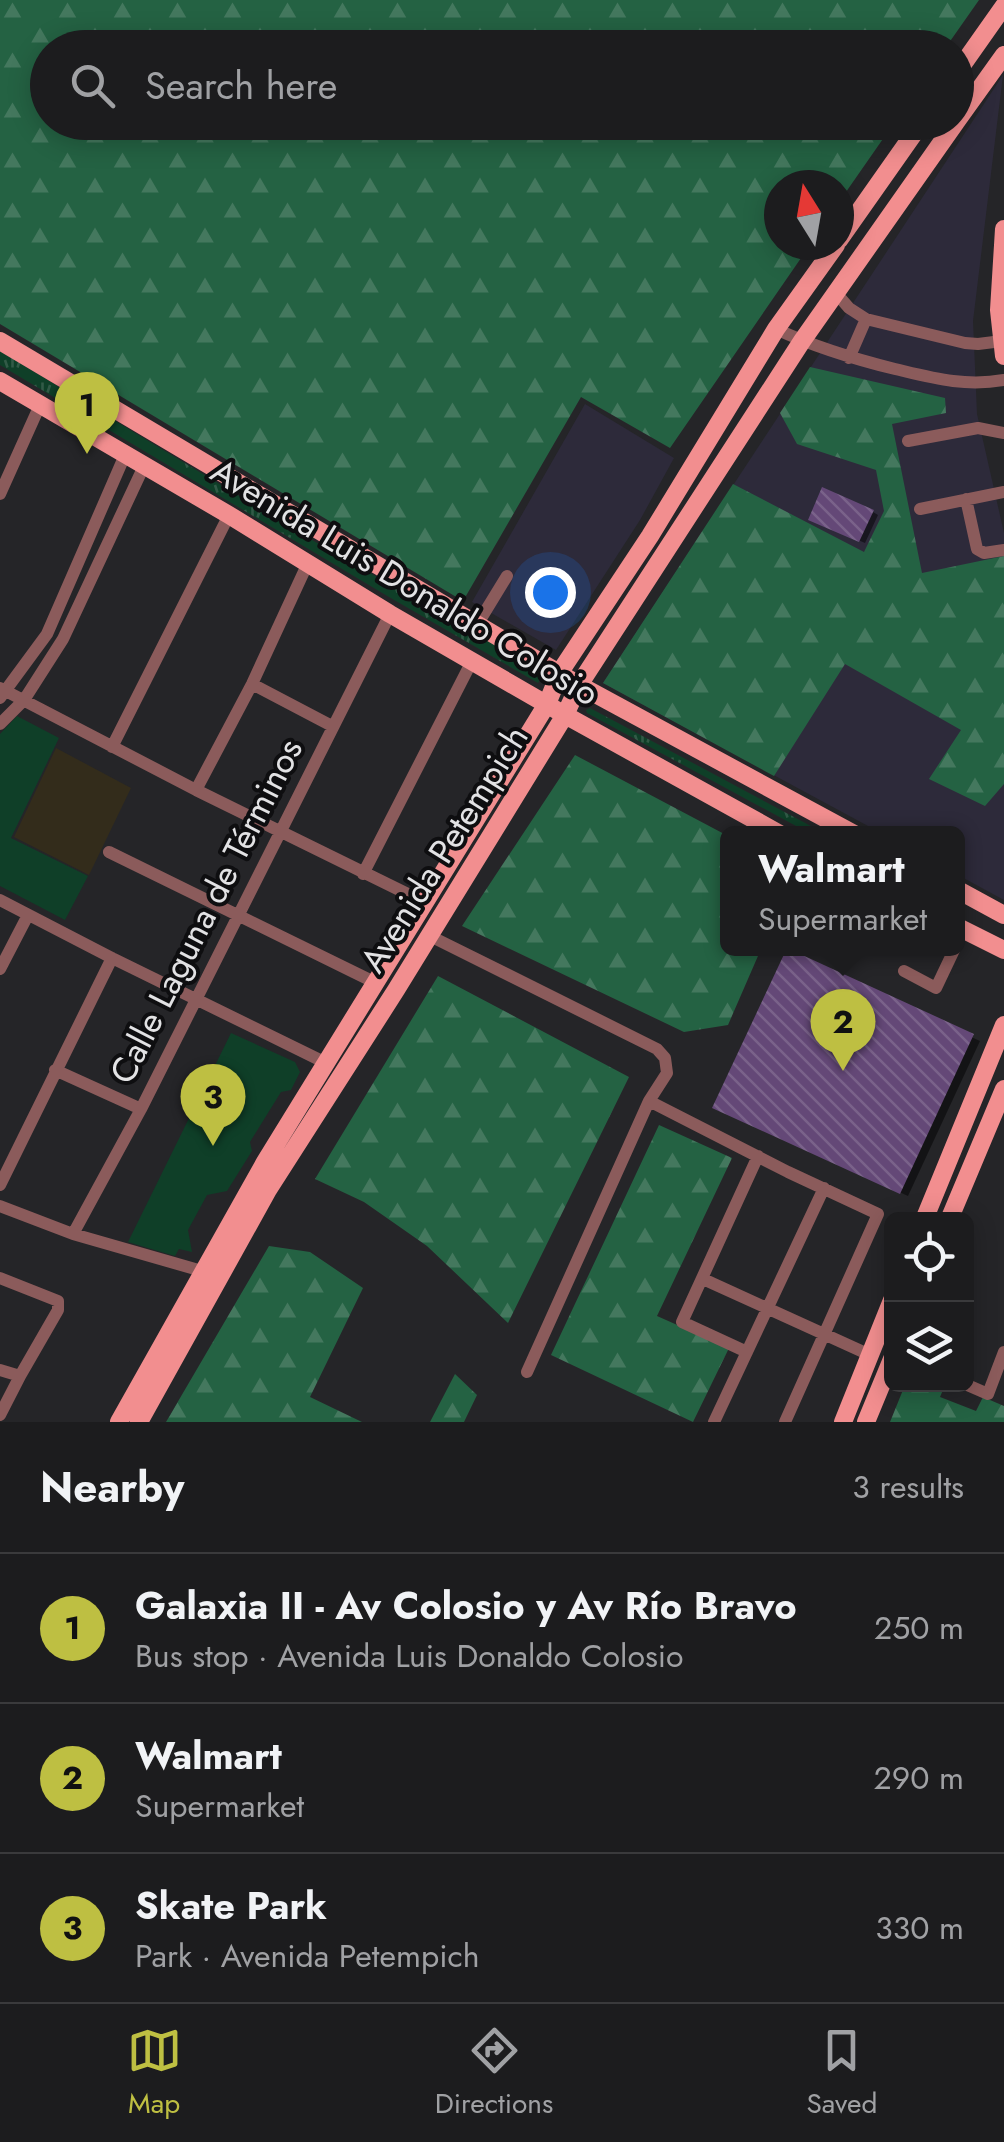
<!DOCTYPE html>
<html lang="en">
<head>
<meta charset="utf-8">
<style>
	:root { --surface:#1c1c1e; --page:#29292b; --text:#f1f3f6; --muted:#a0a1a4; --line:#3a3a3c; --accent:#bebf42 }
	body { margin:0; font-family:Jost,sans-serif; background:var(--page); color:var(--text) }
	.controls { position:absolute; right:30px; bottom:30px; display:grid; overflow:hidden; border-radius:15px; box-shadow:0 5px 25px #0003 }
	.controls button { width:90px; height:90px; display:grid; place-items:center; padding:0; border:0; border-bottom:2px solid var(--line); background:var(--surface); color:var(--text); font:50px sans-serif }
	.compass { position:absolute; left:764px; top:170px; width:90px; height:90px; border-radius:50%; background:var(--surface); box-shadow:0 5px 25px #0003; rotate:349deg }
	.you { position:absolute; left:550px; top:592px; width:35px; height:35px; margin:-25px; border:8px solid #fff; border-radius:50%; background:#1a73e8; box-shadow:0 0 0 15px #1a73e833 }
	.badge { display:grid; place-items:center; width:65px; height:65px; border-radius:50%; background:var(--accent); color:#111; font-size:32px; font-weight:700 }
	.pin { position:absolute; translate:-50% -82px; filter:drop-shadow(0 2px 5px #0008) }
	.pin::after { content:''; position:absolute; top:52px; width:35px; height:30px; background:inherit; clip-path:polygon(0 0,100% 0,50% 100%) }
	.popup { position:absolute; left:720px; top:826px; width:245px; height:130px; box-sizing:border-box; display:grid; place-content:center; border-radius:15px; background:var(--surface); filter:drop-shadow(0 2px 8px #0005); font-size:32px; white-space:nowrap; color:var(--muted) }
	.popup b { font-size:38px; color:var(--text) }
	.popup::after { content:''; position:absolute; left:50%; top:100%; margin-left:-20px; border:20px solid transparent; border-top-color:var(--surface) }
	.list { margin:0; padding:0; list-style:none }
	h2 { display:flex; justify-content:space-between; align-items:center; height:130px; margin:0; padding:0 40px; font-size:42px }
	h2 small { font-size:32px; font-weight:400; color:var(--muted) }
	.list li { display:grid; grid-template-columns:65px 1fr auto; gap:30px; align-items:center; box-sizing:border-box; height:150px; padding:0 40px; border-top:2px solid var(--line) }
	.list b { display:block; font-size:38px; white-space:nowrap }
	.list p { margin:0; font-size:32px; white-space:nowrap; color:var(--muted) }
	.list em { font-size:32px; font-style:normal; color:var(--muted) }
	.icon { flex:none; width:55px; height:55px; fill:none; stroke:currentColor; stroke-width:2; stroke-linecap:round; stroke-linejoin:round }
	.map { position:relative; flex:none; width:1004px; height:1422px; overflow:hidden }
	.search { position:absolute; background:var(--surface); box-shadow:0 5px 25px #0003; left:30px; right:30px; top:30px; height:110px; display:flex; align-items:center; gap:25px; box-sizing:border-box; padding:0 35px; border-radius:55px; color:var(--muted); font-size:38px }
	.sheet { height:580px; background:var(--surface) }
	nav { display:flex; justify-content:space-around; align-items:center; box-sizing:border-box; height:140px; border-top:2px solid var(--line); background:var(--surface); font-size:28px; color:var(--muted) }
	nav a { display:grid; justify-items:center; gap:5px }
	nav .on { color:var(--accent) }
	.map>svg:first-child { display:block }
	.commercial { fill:#2d2a3a }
	.education { fill:#332c1b }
	.grass { fill:url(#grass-tufts) }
	.forest { fill:url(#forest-firs) }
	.park { fill:#0f3f28 }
	.shadow { fill:#0007 }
	.building { fill:url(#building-back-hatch) }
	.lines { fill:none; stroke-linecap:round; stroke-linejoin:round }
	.minor { stroke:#8b5b5b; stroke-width:12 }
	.major { stroke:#f28e8f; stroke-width:18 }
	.labels { text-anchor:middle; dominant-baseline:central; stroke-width:8; stroke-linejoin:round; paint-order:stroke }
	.street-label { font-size:35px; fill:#e2e2e4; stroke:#0e0e10 }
</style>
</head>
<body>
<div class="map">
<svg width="1004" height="1422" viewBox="0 0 1004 1422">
	<defs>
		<pattern id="grass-tufts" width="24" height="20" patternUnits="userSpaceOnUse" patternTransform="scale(2.5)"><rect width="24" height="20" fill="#0f3f28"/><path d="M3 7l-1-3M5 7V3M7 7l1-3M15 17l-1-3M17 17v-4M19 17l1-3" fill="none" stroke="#325a47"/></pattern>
		<pattern id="forest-firs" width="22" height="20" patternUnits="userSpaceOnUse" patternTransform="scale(2.5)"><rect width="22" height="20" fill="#246243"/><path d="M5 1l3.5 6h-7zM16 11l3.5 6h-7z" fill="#44785e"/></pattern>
		<pattern id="building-back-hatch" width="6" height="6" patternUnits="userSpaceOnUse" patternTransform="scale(2.5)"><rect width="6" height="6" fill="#644877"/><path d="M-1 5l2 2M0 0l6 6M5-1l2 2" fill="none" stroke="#7a628a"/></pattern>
	</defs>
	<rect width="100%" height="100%" fill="#252528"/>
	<path class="commercial" d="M1003 75 973 321 977 414 1004 533V900L958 875V834L881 833 603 683Z
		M585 404 674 458 640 520 556 650 472 602Z"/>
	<path class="education" d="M56 748 131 788 89 875 14 837Z"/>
	<path class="grass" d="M0 351 305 536 545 673 538 683 389 597 0 365Z
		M590 708 824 833H809L587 713 586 710Z"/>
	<path class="forest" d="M0 0H979L946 47 48 48V122L894 123 839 202V185H779V245H810L670 448 581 397 463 601 0 324Z
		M810 367 945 398 946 413 892 424 922 573 1004 556V784L985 806 929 779 961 730 845 664 774 776 603 683 733 484 864 552 884 511 876 470 797 444 780 413Z
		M575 755 728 836V948L761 949 728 1025 684 1032 462 926Z
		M438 976 629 1077 508 1323 427 1246 364 1202 315 1179Z
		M659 1125 732 1158 657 1316 729 1348 693 1422 551 1355Z
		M269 1246 310 1252 363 1288 310 1397 362 1422H166Z
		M455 1374 477 1395 464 1422H430Z
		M905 1385H945L940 1397 976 1411 983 1397 1004 1406V1422H890Z"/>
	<path class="park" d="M17 716 59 738 11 838 88 876 65 920 0 886V734Z
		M231 1033 295 1062 300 1072 291 1090 281 1092 250 1142 252 1151 227 1191 207 1195 188 1230 192 1252 179 1249 175 1256 128 1242Z"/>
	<path class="shadow" d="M873 512 878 515 865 543 816 522Z
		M788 952 980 1041 908 1196 723 1112Z"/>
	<path class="building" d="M822 487 874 510 859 542 808 520Z
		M787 948 974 1034 900 1194 712 1108Z"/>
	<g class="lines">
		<path class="minor" d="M836 293 849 308 866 319 965 343 978 344 1002 341
			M776 329C815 347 854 359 895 369 933 378 965 387 1004 380
			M849 358 866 319
			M908 441 978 428 1004 433
			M0 494 40 405
			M966 499 977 549 984 553 1004 550
			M920 509 1004 492
			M477 625 507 576
			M252 684 332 726
			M0 688 196 790 426 903
			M0 698 47 634 125 455
			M0 724 24 700 63 639 144 466
			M112 747 229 515
			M196 790 252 684 307 565
			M109 852 376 983
			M363 874 472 661
			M0 900 112 958 326 1063
			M428 935 657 1049 665 1058 667 1073 649 1101 527 1372
			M0 969 28 915
			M904 971 936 988 955 948
			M55 1070 141 1109
			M649 1101 788 1172 878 1214 785 1422
			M0 1185 112 958
			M0 1206 73 1234 202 1271
			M73 1234 141 1109 390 614
			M0 1278 58 1301V1310L20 1376 0 1415
			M703 1279 870 1355
			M747 1352 682 1322 758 1156
			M0 1370 20 1376
			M965 1384 988 1394 1004 1352
			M714 1422 824 1188"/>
		<path class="major" d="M956 74 1004 6
			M956 122 1004 55
			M1004 229 999 310 1004 356
			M839 240 922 122
			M0 341 579 685 854 834
			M0 381 229 515 390 614 565 715 780 834
			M958 890 1004 915
			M958 927 1004 950
			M924 1220 1004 1025
			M949 1220 1004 1089
			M119 1422 265 1162 547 704 560 672 650 536 776 329 836 245
			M139 1422 268 1190 396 990 565 715 579 685 802 341 956 122
			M843 1422 892 1300
			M866 1422 892 1359"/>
	</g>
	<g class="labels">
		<g class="street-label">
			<text transform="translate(405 582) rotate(31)">Avenida Luis Donaldo Colosio</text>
			<text transform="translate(444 849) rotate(-58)">Avenida Petempich</text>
			<text transform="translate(206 911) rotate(-63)">Calle Laguna de Términos</text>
		</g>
	</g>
</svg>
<div class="controls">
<button><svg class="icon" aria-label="locate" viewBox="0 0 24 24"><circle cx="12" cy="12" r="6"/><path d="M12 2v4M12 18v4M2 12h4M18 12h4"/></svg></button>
<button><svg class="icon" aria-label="layers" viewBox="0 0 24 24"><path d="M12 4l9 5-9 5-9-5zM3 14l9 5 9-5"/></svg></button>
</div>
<svg class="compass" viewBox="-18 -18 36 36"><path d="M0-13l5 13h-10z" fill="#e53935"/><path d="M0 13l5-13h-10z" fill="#a0a1a4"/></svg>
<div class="you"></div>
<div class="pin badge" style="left:87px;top:454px">1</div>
<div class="pin badge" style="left:843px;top:1071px">2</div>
<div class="popup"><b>Walmart</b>Supermarket</div>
<div class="pin badge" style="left:213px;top:1146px">3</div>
<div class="search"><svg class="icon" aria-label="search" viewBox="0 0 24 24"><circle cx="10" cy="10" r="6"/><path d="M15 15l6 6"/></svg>Search here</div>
</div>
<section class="sheet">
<h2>Nearby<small>3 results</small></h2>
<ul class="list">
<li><span class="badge">1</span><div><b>Galaxia II - Av Colosio y Av Río Bravo</b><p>Bus stop · Avenida Luis Donaldo Colosio</p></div><em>250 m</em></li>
<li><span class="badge">2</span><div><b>Walmart</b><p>Supermarket</p></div><em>290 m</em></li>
<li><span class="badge">3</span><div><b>Skate Park</b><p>Park · Avenida Petempich</p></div><em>330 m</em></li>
</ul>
</section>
<nav>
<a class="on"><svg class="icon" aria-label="map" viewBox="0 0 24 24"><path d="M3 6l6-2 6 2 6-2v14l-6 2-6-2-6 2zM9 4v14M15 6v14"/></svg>Map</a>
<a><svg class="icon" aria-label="directions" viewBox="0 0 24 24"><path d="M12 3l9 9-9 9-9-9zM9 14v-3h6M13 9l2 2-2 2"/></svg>Directions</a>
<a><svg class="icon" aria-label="saved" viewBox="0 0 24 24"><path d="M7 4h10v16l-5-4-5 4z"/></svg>Saved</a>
</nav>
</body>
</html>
